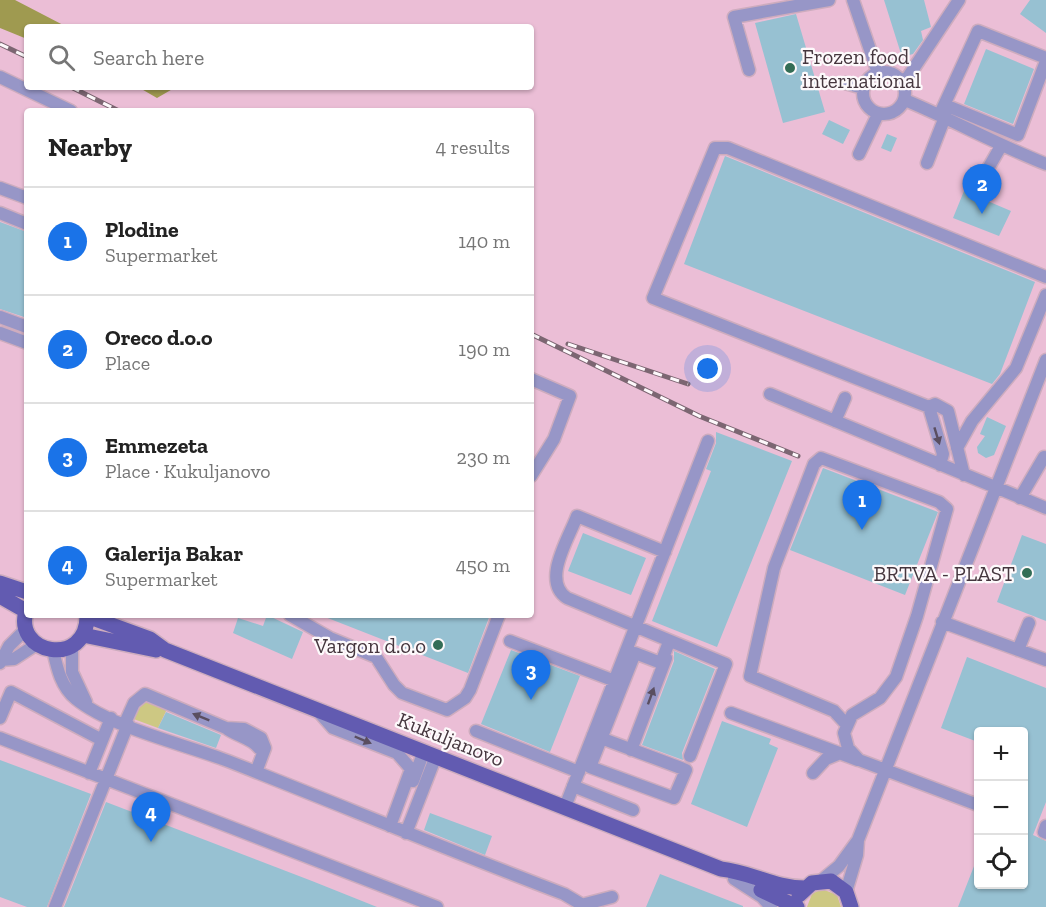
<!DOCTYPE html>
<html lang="en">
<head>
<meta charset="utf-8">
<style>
	:root { --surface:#fff; --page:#f2f2f2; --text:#222; --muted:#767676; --line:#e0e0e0; --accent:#1a73e8 }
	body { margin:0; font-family:"Zilla Slab",serif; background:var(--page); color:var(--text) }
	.controls { position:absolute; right:18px; bottom:18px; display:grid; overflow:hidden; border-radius:6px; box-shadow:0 2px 4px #0004 }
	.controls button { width:54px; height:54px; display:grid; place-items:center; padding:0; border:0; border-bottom:2px solid var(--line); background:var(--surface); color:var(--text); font:30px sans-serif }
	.you { position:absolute; left:708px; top:369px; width:21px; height:21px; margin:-15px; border:4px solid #fff; border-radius:50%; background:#1a73e8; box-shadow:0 0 0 9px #1a73e833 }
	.badge { display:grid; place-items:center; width:39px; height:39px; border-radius:50%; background:var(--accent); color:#fff; font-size:20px; font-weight:700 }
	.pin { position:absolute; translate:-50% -50px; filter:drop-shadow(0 2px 3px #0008) }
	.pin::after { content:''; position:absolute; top:32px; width:21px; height:18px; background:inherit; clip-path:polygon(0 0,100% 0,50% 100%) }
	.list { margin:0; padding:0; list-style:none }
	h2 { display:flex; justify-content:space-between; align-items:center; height:78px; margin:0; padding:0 24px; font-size:26px }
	h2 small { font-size:20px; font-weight:400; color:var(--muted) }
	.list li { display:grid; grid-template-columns:39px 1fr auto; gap:18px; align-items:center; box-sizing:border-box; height:108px; padding:0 24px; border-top:2px solid var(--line) }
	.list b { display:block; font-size:22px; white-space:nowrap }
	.list p { margin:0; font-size:20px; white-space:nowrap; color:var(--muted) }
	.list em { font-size:20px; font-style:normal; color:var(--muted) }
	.icon { flex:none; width:33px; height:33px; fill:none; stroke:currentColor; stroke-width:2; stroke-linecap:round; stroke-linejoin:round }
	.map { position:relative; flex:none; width:1046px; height:907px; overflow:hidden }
	.search { position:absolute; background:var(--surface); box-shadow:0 2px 4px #0004; left:24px; top:24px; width:510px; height:66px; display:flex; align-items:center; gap:15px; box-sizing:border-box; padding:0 21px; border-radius:6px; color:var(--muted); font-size:22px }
	.panel { position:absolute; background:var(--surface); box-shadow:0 2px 4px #0004; left:24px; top:108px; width:510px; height:510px; border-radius:6px }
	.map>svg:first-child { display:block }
	.built { fill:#ebbed6; fill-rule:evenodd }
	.green { fill:#cdc883 }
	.forest { fill:#9f9a50 }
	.building { fill:#97c1d2 }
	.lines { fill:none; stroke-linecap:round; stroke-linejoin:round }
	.minor-casing { stroke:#cdacbe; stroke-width:15 }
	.major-casing { stroke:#cdacbe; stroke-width:18 }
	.minor { stroke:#9796c7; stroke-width:12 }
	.major { stroke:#625bb1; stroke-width:15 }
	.rail-casing { stroke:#7c6672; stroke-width:5 }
	.rail { stroke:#fdf9fb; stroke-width:3; stroke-dasharray:9; stroke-linecap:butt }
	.oneway { fill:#5a4e60 }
	.poi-dot { fill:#336d56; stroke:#fdf9fb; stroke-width:2 }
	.labels { text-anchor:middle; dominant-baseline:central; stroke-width:4.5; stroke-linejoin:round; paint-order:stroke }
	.poi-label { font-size:21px; fill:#45363e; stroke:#fdf9fb; text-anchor:end }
	.street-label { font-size:21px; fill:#45363e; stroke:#fdf9fb }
</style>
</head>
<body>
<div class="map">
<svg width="1046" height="907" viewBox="0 0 1046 907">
	<rect width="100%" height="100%" fill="#f3cde2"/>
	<path class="built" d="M0 0H1046V907H0ZM27 27H531V87H27ZM27 111H531V615H27ZM978 732H1024V884H978Z"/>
	<path class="green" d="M142 699 167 709 158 728 131 718Z
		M822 889 837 895 841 907H807L812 894Z"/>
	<path class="forest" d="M0 0H15L67 27H27V39L0 28Z
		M138 87H176L157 98Z"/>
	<path class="building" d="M884 0H924L931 27 921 31 923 40 913 54 902 57Z
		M1030 0H1046V33L1020 14Z
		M796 14 825 112 783 123 755 23Z
		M986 49 1034 69 1013 124 964 104Z
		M829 120 850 130 843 144 822 134Z
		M887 134 897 138 891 152 881 148Z
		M725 156 1035 282 1000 374 992 384 684 264Z
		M964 191 1011 211 999 236 953 218Z
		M0 222 27 232V318L0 309Z
		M987 417 1006 426 994 455 986 458 978 453 977 447 985 436 980 434Z
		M716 432 792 461 717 647 652 621 711 471 706 469 716 443Z
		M823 468 938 512 905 595 790 550Z
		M583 533 646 558 631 595 568 571Z
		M1022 535 1046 544V621L997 602Z
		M267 615 303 632 292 659 233 633 238 618 263 626Z
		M320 615H490L468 673Z
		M511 650 580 676 550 752 481 724Z
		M674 651 715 669 682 753 683 760 642 745 674 661Z
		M967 657 1046 688V802L1033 835 1046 841V907H958L978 856V885H1023V732H978V742L941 728Z
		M166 712 221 735 216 748 158 728Z
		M722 721 771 739 769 744 778 748 747 827 691 804Z
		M0 760 91 794 47 907H27L0 897Z
		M106 802 312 881 377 907H64Z
		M430 813 492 836 485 855 424 830Z
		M660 874 743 906V907H646Z"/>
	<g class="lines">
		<defs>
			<path id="minor" d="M853 0 878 73
				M749 70 734 17 829 0
				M863 93a21 21 0 1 1 42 0a21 21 0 1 1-42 0Z
				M0 77 71 111
				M902 81 908 77 959 0
				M845 83 863 88
				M905 100C953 120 998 145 1046 164
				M945 105 1018 135 1046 61
				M940 114 978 31 1046 58
				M859 154 878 114
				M927 163 945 117
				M982 179 1001 146
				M0 188 27 198
				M0 213 27 224
				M0 317 27 327
				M0 333 27 343
				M531 379 570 396 554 439 531 476
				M770 394 1046 508
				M929 407 943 454 940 465
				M835 421 845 398
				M957 448 972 421 1016 368 1046 295
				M964 475 948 411 935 404 929 407 653 298 715 148H728L1046 277
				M1020 498 1044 457
				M665 552 577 516C569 538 541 581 567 598L726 664 690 756
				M290 615 330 638 376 657 394 685 402 693 447 710 465 698 470 690 499 615
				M942 622 1046 660
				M510 641 615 681
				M72 646V672L86 702
				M53 650C57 668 61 687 76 699 112 728 184 744 228 761 340 805 451 851 564 894L586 907
				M1018 650 1029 623
				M1 660 14 659 37 644
				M0 663 9 646 26 629
				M318 711 333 728 397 753 411 769 390 826
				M731 713 858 760
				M0 718 11 692 102 740
				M125 723 134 703 145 694 226 728 244 729 261 738 265 748 256 772
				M846 724 834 711 750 676 774 568 814 464 821 458 939 502 947 509 917 616 896 677 880 698 852 715 844 733 848 748 859 760 978 805
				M226 728C236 736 252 738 259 748
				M476 731 579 772
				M593 735C624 747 655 758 686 770L674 798 590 767 635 653 661 663 669 642
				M0 738 437 907
				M631 750 666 658
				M89 773 111 718
				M813 773 826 759 838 754
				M413 781 424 751
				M573 786 633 810
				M565 807 708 441
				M1046 826 1044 832 1046 833
				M406 833 436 756
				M734 879 762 897 771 907
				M822 880 839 866 858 840 1046 360
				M846 892 857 855 858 840
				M585 904 612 897
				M55 907 128 724"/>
			<path id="major" d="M0 583 27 592
				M0 596 26 611
				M27 608C10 655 88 669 87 615
				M87 616 150 639 165 650 721 869C751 872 774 888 805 888
				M83 635 156 650
				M761 890 797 907
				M799 895 812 883 831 881 846 892 851 907"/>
		</defs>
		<use href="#minor" class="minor-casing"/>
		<use href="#major" class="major-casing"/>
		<use href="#minor" class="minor"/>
		<use href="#major" class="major"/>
		<defs>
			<path id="rail" d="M0 44 27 57
				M71 87 119 111
				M531 334 699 416 798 456
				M568 344 688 384"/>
		</defs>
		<use href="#rail" class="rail-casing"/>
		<use href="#rail" class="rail"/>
	</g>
	<defs><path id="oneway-solid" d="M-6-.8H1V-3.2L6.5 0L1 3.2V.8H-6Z" transform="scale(1.5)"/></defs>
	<g class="oneway">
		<use href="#oneway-solid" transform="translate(937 436) rotate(73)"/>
		<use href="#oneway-solid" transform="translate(651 696) rotate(-70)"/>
		<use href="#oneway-solid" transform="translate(201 717) rotate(-158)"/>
		<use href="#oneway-solid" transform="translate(363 740) rotate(23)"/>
	</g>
	<g class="poi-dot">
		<circle cx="790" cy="68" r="6"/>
		<circle cx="1027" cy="573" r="6"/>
		<circle cx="438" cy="645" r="6"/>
	</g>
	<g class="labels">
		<g class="poi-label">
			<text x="802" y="56" text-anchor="start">Frozen food<tspan x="802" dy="24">international</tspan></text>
			<text x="1015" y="573">BRTVA - PLAST</text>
			<text x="426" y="645">Vargon d.o.o</text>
		</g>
		<g class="street-label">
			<text transform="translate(451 739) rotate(22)">Kukuljanovo</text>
		</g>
	</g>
</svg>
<div class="controls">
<button>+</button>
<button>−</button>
<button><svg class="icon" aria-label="locate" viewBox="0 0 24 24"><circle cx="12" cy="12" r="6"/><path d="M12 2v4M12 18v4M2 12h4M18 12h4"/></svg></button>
</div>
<div class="you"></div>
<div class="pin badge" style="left:862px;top:530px">1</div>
<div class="pin badge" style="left:982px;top:214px">2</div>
<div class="pin badge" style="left:531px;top:700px">3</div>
<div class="pin badge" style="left:151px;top:842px">4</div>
<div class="search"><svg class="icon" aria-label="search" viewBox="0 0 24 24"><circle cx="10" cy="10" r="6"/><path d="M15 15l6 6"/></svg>Search here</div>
<section class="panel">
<h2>Nearby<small>4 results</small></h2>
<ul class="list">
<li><span class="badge">1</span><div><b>Plodine</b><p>Supermarket</p></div><em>140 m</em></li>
<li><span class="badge">2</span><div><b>Oreco d.o.o</b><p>Place</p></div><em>190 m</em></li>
<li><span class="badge">3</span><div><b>Emmezeta</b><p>Place · Kukuljanovo</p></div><em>230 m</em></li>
<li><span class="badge">4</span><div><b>Galerija Bakar</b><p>Supermarket</p></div><em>450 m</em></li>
</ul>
</section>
</div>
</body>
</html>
